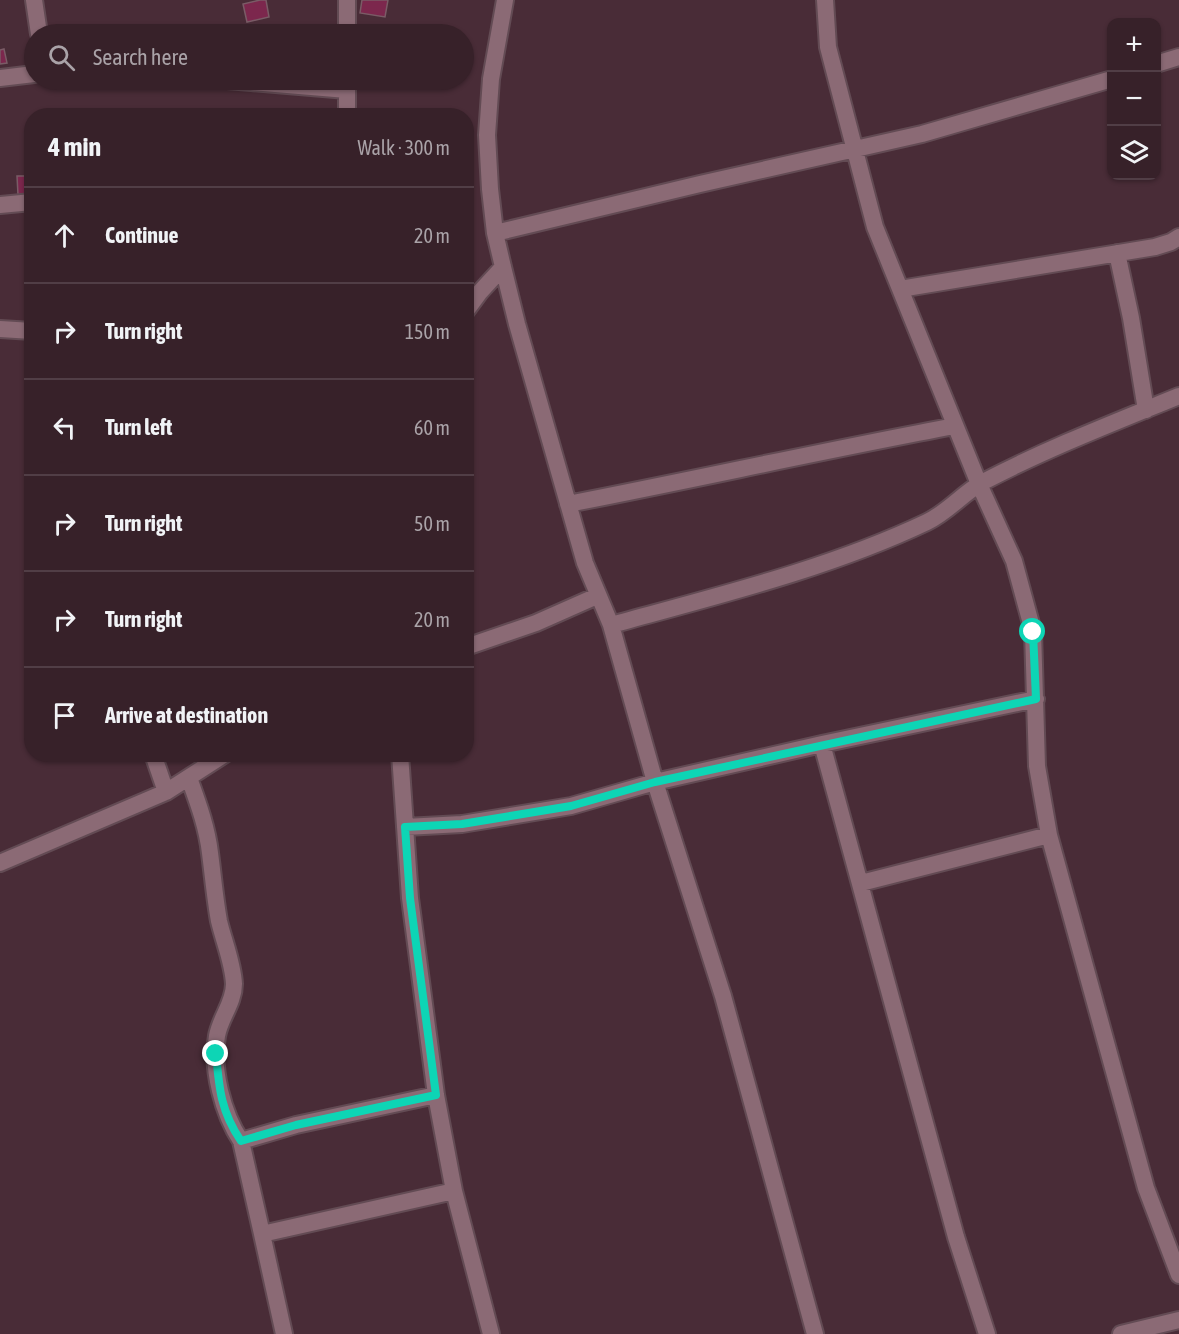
<!DOCTYPE html>
<html lang="en">
<head>
<meta charset="utf-8">
<style>
	:root { --surface:#372129; --page:#3e2931; --text:#f1f3f6; --muted:#aaa3a8; --line:#513e46 }
	body { margin:0; font-family:"Asap Condensed",sans-serif; background:var(--page); color:var(--text) }
	.controls { position:absolute; right:18px; top:18px; display:grid; overflow:hidden; border-radius:12px; box-shadow:0 2px 4px #0004 }
	.controls button { width:54px; height:54px; display:grid; place-items:center; padding:0; border:0; border-bottom:2px solid var(--line); background:var(--surface); color:var(--text); font:30px sans-serif }
	.stop { position:absolute; width:18px; height:18px; margin:-14px; border:4px solid #0dd5b5; border-radius:50%; background:#fff }
	.stop.end { background:#0dd5b5; border-color:#fff; box-shadow:0 2px 6px #0008 }
	.list { margin:0; padding:0; list-style:none }
	h2 { display:flex; justify-content:space-between; align-items:center; height:78px; margin:0; padding:0 24px; font-size:26px }
	h2 small { font-size:20px; font-weight:400; color:var(--muted) }
	.list li { display:grid; grid-template-columns:39px 1fr auto; gap:18px; align-items:center; box-sizing:border-box; height:96px; padding:0 24px; border-top:2px solid var(--line) }
	.list b { display:block; font-size:22px; white-space:nowrap }
	.list em { font-size:20px; font-style:normal; color:var(--muted) }
	.icon { flex:none; width:33px; height:33px; fill:none; stroke:currentColor; stroke-width:2; stroke-linecap:round; stroke-linejoin:round }
	.map { position:relative; flex:none; width:1179px; height:1334px; overflow:hidden }
	.search { position:absolute; background:var(--surface); box-shadow:0 2px 4px #0004; left:24px; top:24px; width:450px; height:66px; display:flex; align-items:center; gap:15px; box-sizing:border-box; padding:0 21px; border-radius:33px; color:var(--muted); font-size:22px }
	.panel { position:absolute; background:var(--surface); box-shadow:0 2px 4px #0004; left:24px; top:108px; width:450px; height:654px; border-radius:24px }
	.map>svg:first-child { display:block }
	.building { fill:#7c274d; stroke:#7a5b66; stroke-width:1.5 }
	.lines { fill:none; stroke-linecap:round; stroke-linejoin:round }
	.minor-casing { stroke:#634b54; stroke-width:20 }
	.minor { stroke:#8b6a75; stroke-width:16 }
	.route { stroke:#0dd5b5; stroke-width:8 }
</style>
</head>
<body>
<div class="map">
<svg width="1179" height="1334" viewBox="0 0 1179 1334">
	<rect width="100%" height="100%" fill="#492c37"/>
	<path class="building" d="M260 0H266L269 17 247 22 243 4Z
		M362 0H388L385 17 360 13Z
		M142 28V34H132V29Z
		M151 28H169V34H151Z
		M4 49 7 63 0 64V50Z
		M265 109 287 111 286 116H265Z
		M17 176H31V195H18Z"/>
	<g class="lines">
		<defs>
			<path id="minor" d="M34 0 39 34
				M347 0V34
				M505 0 491 79 487 135 490 189 495 233 503 267 517 324 585 563 611 625 655 782 723 996 815 1334
				M825 0 828 47 875 227 979 484 1014 561 1033 631 1037 766 1049 835 1146 1188 1179 1275
				M1156 64 1179 57
				M0 78 34 74
				M227 80 347 90
				M347 116V80
				M0 205 32 202
				M495 233 700 184 922 134 1112 79
				M1117 253 1131 318 1146 410
				M900 289 1155 247 1171 242 1179 237
				M466 311 480 292 503 267
				M0 329 32 331
				M568 504C697 479 826 450 955 426
				M611 625C716 596 828 569 927 522 948 512 963 493 983 482 1046 449 1113 423 1179 396
				M466 647 536 623 597 596
				M822 744 956 1237 987 1334
				M153 754 166 792
				M400 754 410 898 436 1095 454 1191 491 1334
				M189 778C198 803 207 827 210 853 213 876 215 899 219 921 224 942 233 963 234 984 234 1003 220 1018 217 1036 211 1069 223 1114 241 1141
				M405 827 462 824 571 806 655 782 822 744 1036 699
				M0 863 166 792 225 754
				M861 883 1049 835
				M436 1095 296 1125 241 1141 262 1234 454 1191
				M262 1234 284 1334
				M1121 1334 1179 1320"/>
		</defs>
		<use href="#minor" class="minor-casing"/>
		<use href="#minor" class="minor"/>
	</g>
	<g class="lines">
		<path class="route" d="M216 1054C219 1088 221 1112 241 1141L296 1125 436 1095 410 898 405 827 462 824 571 806 655 782 1036 699 1033 632"/>
	</g>
</svg>
<div class="controls">
<button>+</button>
<button>−</button>
<button><svg class="icon" aria-label="layers" viewBox="0 0 24 24"><path d="M12 4l9 5-9 5-9-5zM3 14l9 5 9-5"/></svg></button>
</div>
<div class="stop" style="left:1033px;top:632px"></div>
<div class="stop end" style="left:216px;top:1054px"></div>
<div class="search"><svg class="icon" aria-label="search" viewBox="0 0 24 24"><circle cx="10" cy="10" r="6"/><path d="M15 15l6 6"/></svg>Search here</div>
<section class="panel">
<h2>4 min<small>Walk · 300 m</small></h2>
<ul class="list">
<li><svg class="icon" aria-label="ahead" viewBox="0 0 24 24"><path d="M12 20V5M6 11l6-6 6 6"/></svg><div><b>Continue</b></div><em>20 m</em></li>
<li><svg class="icon" aria-label="right" viewBox="0 0 24 24"><path d="M7 20v-9h11M14 6l5 5-5 5"/></svg><div><b>Turn right</b></div><em>150 m</em></li>
<li><svg class="icon" aria-label="left" viewBox="0 0 24 24"><path d="M17 20v-9H6M10 6l-5 5 5 5"/></svg><div><b>Turn left</b></div><em>60 m</em></li>
<li><svg class="icon" aria-label="right" viewBox="0 0 24 24"><path d="M7 20v-9h11M14 6l5 5-5 5"/></svg><div><b>Turn right</b></div><em>50 m</em></li>
<li><svg class="icon" aria-label="right" viewBox="0 0 24 24"><path d="M7 20v-9h11M14 6l5 5-5 5"/></svg><div><b>Turn right</b></div><em>20 m</em></li>
<li><svg class="icon" aria-label="arrive" viewBox="0 0 24 24"><path d="M6 21V4h12l-3 4 3 4H6"/></svg><div><b>Arrive at destination</b></div></li>
</ul>
</section>
</div>
</body>
</html>
